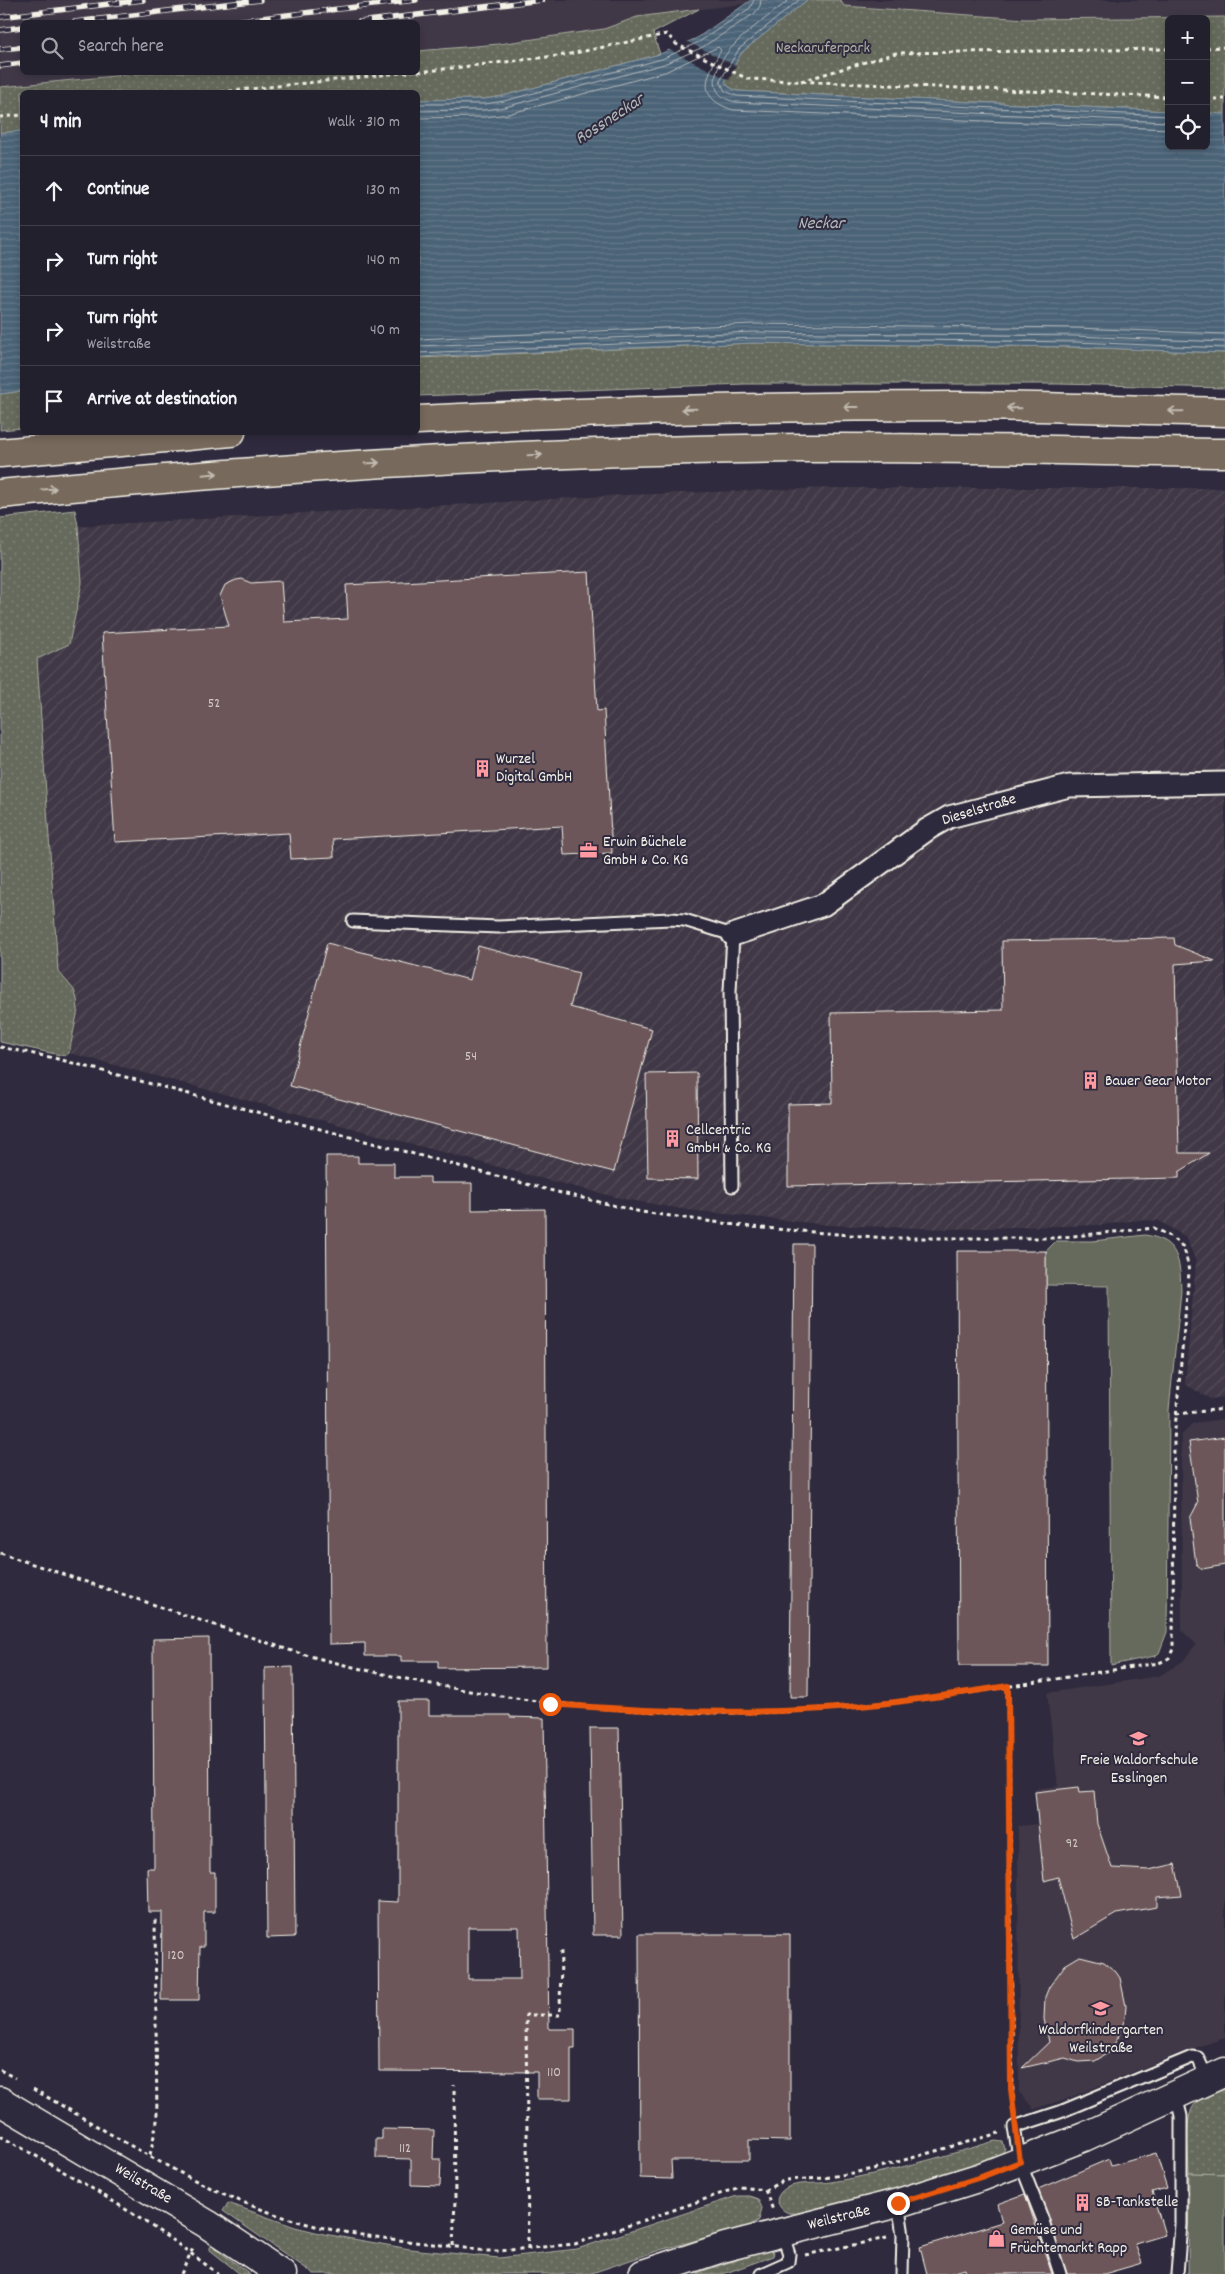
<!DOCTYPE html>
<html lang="en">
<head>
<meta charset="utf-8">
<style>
	:root { --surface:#23202e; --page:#2b2836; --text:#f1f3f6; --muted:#a3a3aa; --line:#403e4a }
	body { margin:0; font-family:Dekko,sans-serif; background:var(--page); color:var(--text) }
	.controls { position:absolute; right:15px; top:15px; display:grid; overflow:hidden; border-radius:8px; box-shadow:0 2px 8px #0003 }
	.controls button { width:45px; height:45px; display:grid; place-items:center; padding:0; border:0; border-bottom:1px solid var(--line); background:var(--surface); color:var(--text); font:25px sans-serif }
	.stop { position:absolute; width:15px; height:15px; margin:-11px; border:4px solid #ea580c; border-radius:50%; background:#fff }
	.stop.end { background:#ea580c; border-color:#fff; box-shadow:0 1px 5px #0008 }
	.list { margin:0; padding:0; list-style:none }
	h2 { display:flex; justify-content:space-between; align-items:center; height:65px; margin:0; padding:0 20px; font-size:21px }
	h2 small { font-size:16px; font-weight:400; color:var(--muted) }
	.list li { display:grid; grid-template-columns:32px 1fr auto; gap:15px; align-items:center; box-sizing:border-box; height:70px; padding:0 20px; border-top:1px solid var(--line) }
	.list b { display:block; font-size:19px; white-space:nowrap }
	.list p { margin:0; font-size:16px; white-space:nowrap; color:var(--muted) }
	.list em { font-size:16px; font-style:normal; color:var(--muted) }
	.icon { flex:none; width:28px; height:28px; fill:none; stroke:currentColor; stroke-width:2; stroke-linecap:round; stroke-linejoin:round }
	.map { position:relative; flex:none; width:1225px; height:2274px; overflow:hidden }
	.search { position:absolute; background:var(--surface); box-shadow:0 2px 8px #0003; left:20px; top:20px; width:400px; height:55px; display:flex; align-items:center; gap:12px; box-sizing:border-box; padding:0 18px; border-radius:8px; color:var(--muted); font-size:19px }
	.panel { position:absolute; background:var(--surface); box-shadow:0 2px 8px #0003; left:20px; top:90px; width:400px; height:345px; border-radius:8px }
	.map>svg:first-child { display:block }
	.built { fill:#413846 }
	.industrial { fill:url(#industrial-furrows) }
	.grass { fill:url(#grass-dots); stroke:#acaea2 }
	.garden { fill:#656a5c; stroke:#acaea2 }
	.water { fill:url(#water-rules); stroke:#8f9ca4 }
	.pier { fill:#2f2a3d }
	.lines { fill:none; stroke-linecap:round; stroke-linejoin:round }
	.shore { stroke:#b1b8bb; stroke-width:1 }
	.building { fill:#6c575a; stroke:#f4f1e8; fill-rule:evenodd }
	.lane-casing { stroke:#f4f1e8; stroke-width:15 }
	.street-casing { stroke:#f4f1e8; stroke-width:25 }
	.secondary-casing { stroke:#f4f1e8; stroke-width:31 }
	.highway-casing { stroke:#f4f1e8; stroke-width:31 }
	.path { stroke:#f4f1e8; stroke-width:3; stroke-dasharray:4 4; stroke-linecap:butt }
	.lane { stroke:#2f2a3d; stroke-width:11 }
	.street { stroke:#2f2a3d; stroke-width:21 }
	.secondary { stroke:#2f2a3d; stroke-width:28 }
	.highway { stroke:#77695c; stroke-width:28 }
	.rail-casing { stroke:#f4f1e8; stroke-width:5.5 }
	.rail { stroke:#2f2a3d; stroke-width:4; stroke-dasharray:11; stroke-linecap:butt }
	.oneway { stroke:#c2bbb0 }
	.route { stroke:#ea580c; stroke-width:6 }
	.labels { text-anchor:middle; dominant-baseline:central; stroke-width:4; stroke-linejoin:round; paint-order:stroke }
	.number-label { font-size:14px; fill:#d2cac4 }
	.park-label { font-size:16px; fill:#b4b4a9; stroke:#2f2a3d }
	.poi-label { font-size:16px; fill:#f4f1e8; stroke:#2f2a3d; text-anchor:start }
	.street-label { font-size:16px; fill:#f4f1e8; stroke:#2f2a3d }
	.water-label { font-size:18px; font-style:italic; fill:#b1b8bb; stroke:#2f2a3d }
</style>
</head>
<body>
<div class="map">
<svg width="1225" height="2274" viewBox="0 0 1225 2274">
	<defs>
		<pattern id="industrial-furrows" width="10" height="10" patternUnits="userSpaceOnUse" patternTransform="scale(1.25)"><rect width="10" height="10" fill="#413846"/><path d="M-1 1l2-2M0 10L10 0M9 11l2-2" fill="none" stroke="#544c58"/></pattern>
		<pattern id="grass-dots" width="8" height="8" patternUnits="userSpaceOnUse" patternTransform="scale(1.25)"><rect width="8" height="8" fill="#656a5c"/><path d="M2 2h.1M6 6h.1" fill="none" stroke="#7c8073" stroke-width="1.8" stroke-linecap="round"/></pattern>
		<pattern id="water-rules" width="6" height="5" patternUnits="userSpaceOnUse" patternTransform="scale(1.25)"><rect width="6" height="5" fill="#4c6377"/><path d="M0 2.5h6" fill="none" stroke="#667a8a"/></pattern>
	</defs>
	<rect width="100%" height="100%" fill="#2f2a3d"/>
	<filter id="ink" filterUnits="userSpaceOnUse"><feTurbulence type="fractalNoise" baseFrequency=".02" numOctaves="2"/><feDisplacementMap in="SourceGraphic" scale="10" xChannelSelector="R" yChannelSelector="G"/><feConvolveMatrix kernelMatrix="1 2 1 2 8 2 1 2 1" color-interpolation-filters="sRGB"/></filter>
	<g filter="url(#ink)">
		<path class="built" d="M0 0H777L637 17 604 29 499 44 418 51V22H22V72L157 73 0 87Z
			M840 0H1225V17L1025 19 844 6Z
			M1225 1419V2038L1185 2051 1069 2098 1034 2109 1019 2092 1018 1826 1038 1824 1034 1789 1058 1786 1047 1693 1159 1676 1183 1661 1196 1644 1182 1631 1181 1436 1193 1423Z"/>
		<path class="industrial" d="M830 488H1225V1397L1210 1399 1185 1384 1196 1262 1186 1237 1159 1221 1139 1220 1101 1225 947 1229 829 1225 688 1210 624 1199 543 1179 69 1053 78 1010 74 990 58 971 37 659 69 644 82 583 78 526 624 495Z"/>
		<path class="grass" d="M807 0H840L844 6 1025 19 1225 17V114L1206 113V19H1169V111L737 91 729 87 725 82 742 52Z
			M699 9 653 33 660 54 503 96 485 99 418 100V92H22V131L0 133V87L157 72H418V51L499 44 604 29 637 17Z
			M753 343 1075 347 1225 353V388L1059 384H745L418 396V358Z
			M22 391V428L0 430V394Z
			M75 510 78 526 82 583 69 644 37 659 58 971 74 990 77 999 78 1010 69 1053 65 1056 0 1042V518Z
			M1225 2089V2174L1189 2173C1189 2156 1183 2115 1196 2103 1204 2096 1216 2093 1225 2089Z
			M995 2141 1003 2142 1005 2149 1000 2156C948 2174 895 2190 842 2204 825 2208 806 2216 789 2213 782 2211 779 2206 777 2200 782 2179 813 2185 831 2182 886 2173 941 2157 995 2141Z
			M737 2196H749L758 2199 762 2208 759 2220 750 2226 660 2250 589 2274H314L223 2211 228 2203 295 2227 324 2234 410 2249 499 2258 577 2249Z
			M212 2246 250 2274H240L210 2250V2247Z
			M769 2249 774 2252 773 2256 723 2274H694Z"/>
		<path class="garden" d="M1145 1235C1179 1240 1180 1261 1181 1291L1169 1410 1167 1632 1159 1653 1155 1656 1111 1665 1109 1286 1046 1285V1251L1056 1241H1093Z
			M1189 2173 1225 2174V2274H1188Z"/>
		<path class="water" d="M751 0H807L742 52 725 82 729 87 737 91 1169 111V146H1206V113L1225 114V353L1075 347 753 343 418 357V100L485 99 503 96 660 54 697 38Z
			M22 131V391L0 394V133Z"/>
		<path class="pier" d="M686 41 736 66 729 80 666 48Z"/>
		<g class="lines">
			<path class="shore" d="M789 0C771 15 749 29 733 46 716 64 702 95 736 102L1169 122
				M799 0 739 49 720 81 725 91 737 96 1169 116
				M418 104H485L504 101 662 59 699 42 750 8 754 0
				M418 111 485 110 505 107 664 64 701 48 726 32 755 13 760 6 761 0
				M418 118 485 117 508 114 665 72 718 47 721 50C707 76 694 97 733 110L1169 129
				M418 339 753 324 1076 328 1225 334
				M418 346 753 332 1075 336 1225 342
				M418 353 753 338 1075 342 1225 348"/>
		</g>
		<path class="building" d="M589 572 597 711 604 710 612 853 564 855 562 826 333 839 334 857 291 859 289 833 115 842 102 633 229 626 220 596 225 585 236 580 242 579 251 583 281 581 284 622 348 619 346 585Z
			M1174 938 1175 945 1215 961 1175 964 1179 1153H1209L1179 1172V1178L788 1186V1104L832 1103 831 1013 1003 1010 1002 941Z
			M327 943 470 980 478 946 579 973 570 1007 652 1029 614 1172 290 1086Z
			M697 1073 698 1179 648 1178 646 1074Z
			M326 1156H358V1163H394V1177H430V1183H472V1210L545 1209 547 1667 438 1668V1661H401V1656H365V1643L329 1644Z
			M794 1244H812L808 1697H790Z
			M957 1251H1046L1048 1666H959Z
			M1225 1437V1565L1202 1569 1196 1564 1190 1518 1198 1503 1189 1442Z
			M209 1638 210 1872H215V1912H204V1947H200L199 2000H161L162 1912H148L147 1868H154L153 1639Z
			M293 1667 295 1937 267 1938 265 1668Z
			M398 1701H429V1715H510V1717L544 1718 549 2029H575V2048H571V2099H537V2072L379 2071 378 1901 398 1902ZM468 1927H519L520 1979H468Z
			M590 1728H619L623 1935H593Z
			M1079 1787 1080 1792 1094 1791 1097 1824 1112 1868 1149 1870 1175 1864 1182 1895 1157 1897V1907L1116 1914 1074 1939 1058 1877 1044 1881 1035 1792Z
			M639 1934H790V2141L749 2140V2160H671L672 2179 640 2178Z
			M1080 1956 1104 1962 1116 1972 1120 1978 1126 2006 1125 2018 1118 2038 1108 2053 1095 2061 1078 2062 1065 2058 1022 2068 1049 2042 1044 2019 1045 1997 1049 1987 1065 1965Z
			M382 2129 434 2130 433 2159H441L440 2186 411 2185V2159L376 2158V2139H382Z
			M1156 2153 1167 2188 1152 2192 1165 2235 1135 2244 1142 2263 1104 2274H1067L1038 2189 1109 2159 1111 2166Z
			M1025 2194 1052 2274H966L965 2269 948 2274H927L920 2247 1002 2222 997 2204Z"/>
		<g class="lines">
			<defs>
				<path id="lane" d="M353 921 498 927 671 919 684 920 733 935 730 991 732 1186
					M1176 2096 1181 2116V2224L1177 2274
					M898 2203 903 2235 902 2274
					M761 2274 788 2262 789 2254 782 2233
					M1060 2274 1042 2218 1020 2162 1014 2127 1060 2112 1192 2057 1198 2058 1208 2080"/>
				<path id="street" d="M733 935 823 905 928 829 949 817 1069 786 1225 783"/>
				<path id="secondary" d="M0 2101 207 2224 282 2274
					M643 2274 725 2247 898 2203 981 2177 1084 2137 1225 2072"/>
				<path id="highway" d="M418 420C596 411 774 406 953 406 1044 406 1134 410 1225 412
					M0 453 231 432
					M0 494C268 467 537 451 806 448 946 447 1085 451 1225 453"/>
			</defs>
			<use href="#lane" class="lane-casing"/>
			<use href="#street" class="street-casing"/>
			<use href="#secondary" class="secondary-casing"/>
			<use href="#highway" class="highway-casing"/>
			<path class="path" d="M1206 48 1225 47
				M418 72 565 55 667 34 676 44 748 79 1169 97
				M801 81 896 53 1169 49
				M221 92 410 72
				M1206 99H1225
				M0 117 22 115
				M0 1047 54 1058 549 1190 641 1212 751 1227 887 1238H1053L1154 1228 1170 1236 1183 1247 1186 1255 1189 1272 1174 1440 1173 1649 1169 1658 1159 1663C1042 1680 925 1703 807 1710 634 1721 462 1698 295 1652L0 1553
				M1176 1414 1225 1409
				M1008 1687 1013 2110
				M0 2070 15 2078
				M33 2089C118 2137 203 2194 297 2221 358 2239 423 2241 485 2251H499L575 2244 740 2187 765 2190 785 2180 825 2178 873 2169 999 2133
				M0 2136C75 2177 150 2221 218 2274
				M150 2155 157 2121 155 1918
				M765 2190 773 2210
				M453 2246 455 2200 454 2085
				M528 2249 526 2015H560L561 1951
				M805 2255 887 2238
				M181 2274 194 2246"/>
			<use href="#lane" class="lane"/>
			<use href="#street" class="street"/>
			<use href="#secondary" class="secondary"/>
			<use href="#highway" class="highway"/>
			<defs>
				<path id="rail" d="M0 17 143 0
					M74 22 260 0
					M227 22 416 0
					M359 22 542 0
					M0 30 22 27
					M0 49 22 47
					M0 66 22 63"/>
			</defs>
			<use href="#rail" class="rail-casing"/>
			<use href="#rail" class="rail"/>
		</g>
		<defs><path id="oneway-shaft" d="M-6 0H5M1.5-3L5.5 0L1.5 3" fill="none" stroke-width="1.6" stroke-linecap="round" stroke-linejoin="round" transform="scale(1.25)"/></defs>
		<g class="oneway">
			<use href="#oneway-shaft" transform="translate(851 407) rotate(180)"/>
			<use href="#oneway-shaft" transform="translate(1014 408) rotate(-179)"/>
			<use href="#oneway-shaft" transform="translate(689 409) rotate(179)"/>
			<use href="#oneway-shaft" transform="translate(1176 411) rotate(-179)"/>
			<use href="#oneway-shaft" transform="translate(535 455) rotate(-2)"/>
			<use href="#oneway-shaft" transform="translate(372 463) rotate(-3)"/>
			<use href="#oneway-shaft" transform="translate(210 474) rotate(-5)"/>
			<use href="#oneway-shaft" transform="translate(49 489) rotate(-6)"/>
		</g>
	</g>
	<g class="lines" filter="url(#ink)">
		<path class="route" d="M550 1704C635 1711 719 1714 804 1710 873 1707 940 1696 1008 1686L1011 2089 1020 2162 981 2177 898 2203"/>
	</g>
	<defs>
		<symbol id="building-bare" viewBox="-9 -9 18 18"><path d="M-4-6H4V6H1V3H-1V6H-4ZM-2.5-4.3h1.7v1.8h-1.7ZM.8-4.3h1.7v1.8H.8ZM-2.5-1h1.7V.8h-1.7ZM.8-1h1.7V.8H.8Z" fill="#ff9aa2" stroke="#2f2a3d" stroke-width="2.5" paint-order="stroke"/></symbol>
		<symbol id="office-bare" viewBox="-9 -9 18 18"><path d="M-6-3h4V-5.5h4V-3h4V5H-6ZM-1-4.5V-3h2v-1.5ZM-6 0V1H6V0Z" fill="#ff9aa2" stroke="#2f2a3d" stroke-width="2.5" paint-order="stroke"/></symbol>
		<symbol id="school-bare" viewBox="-9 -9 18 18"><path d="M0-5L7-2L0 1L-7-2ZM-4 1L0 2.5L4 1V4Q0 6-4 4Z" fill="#ff9aa2" stroke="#2f2a3d" stroke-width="2.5" paint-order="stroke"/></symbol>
		<symbol id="shop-bare" viewBox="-9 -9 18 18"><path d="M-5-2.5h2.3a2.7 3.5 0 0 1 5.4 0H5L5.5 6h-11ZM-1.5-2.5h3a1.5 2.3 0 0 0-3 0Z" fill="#ff9aa2" stroke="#2f2a3d" stroke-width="2.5" paint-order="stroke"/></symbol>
	</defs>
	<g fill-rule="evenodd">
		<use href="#building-bare" x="470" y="756" width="25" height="25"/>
		<use href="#office-bare" x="576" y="838" width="25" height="25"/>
		<use href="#building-bare" x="1078" y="1068" width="25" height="25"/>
		<use href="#building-bare" x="660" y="1126" width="25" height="25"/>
		<use href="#school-bare" x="1126" y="1726" width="25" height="25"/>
		<use href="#school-bare" x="1088" y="1996" width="25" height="25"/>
		<use href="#building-bare" x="1070" y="2190" width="25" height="25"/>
		<use href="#shop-bare" x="984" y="2226" width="25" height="25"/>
	</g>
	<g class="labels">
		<g class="number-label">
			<text x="214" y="704">52</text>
			<text x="471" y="1057">54</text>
			<text x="1072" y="1844">92</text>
			<text x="176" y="1956">120</text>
			<text x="554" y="2073">110</text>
			<text x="405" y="2149">112</text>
		</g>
		<g class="park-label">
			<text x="823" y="48">Neckaruferpark</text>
		</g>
		<g class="poi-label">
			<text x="496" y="759">Wurzel<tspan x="496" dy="18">Digital GmbH</tspan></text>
			<text x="603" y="842">Erwin Büchele<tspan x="603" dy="18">GmbH &amp; Co. KG</tspan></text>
			<text x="1105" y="1081">Bauer Gear Motor</text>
			<text x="686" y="1130">Cellcentric<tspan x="686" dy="18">GmbH &amp; Co. KG</tspan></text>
			<text x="1139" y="1760" text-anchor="middle">Freie Waldorfschule<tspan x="1139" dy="18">Esslingen</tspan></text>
			<text x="1101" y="2030" text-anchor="middle">Waldorfkindergarten<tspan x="1101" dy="18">Weilstraße</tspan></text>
			<text x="1096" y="2202">SB-Tankstelle</text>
			<text x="1010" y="2230">Gemüse und<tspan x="1010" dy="18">Früchtemarkt Rapp</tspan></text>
		</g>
		<g class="street-label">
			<text transform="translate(979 810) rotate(-17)">Dieselstraße</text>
			<text transform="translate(143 2184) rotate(31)">Weilstraße</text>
			<text transform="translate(839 2218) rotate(-14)">Weilstraße</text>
		</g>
		<g class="water-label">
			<text transform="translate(610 120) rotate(-33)">Rossneckar</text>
			<text x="821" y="224">Neckar</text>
		</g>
	</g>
</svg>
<div class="controls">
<button>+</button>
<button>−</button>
<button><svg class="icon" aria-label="locate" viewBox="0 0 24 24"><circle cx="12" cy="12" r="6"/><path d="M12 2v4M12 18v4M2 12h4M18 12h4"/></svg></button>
</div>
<div class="stop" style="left:550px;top:1704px"></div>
<div class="stop end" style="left:898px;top:2203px"></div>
<div class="search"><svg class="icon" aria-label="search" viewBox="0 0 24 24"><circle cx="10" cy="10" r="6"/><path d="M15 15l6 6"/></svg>Search here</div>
<section class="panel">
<h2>4 min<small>Walk · 310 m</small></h2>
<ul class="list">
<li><svg class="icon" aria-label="ahead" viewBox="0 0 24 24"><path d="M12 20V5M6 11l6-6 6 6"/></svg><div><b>Continue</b></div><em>130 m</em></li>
<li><svg class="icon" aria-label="right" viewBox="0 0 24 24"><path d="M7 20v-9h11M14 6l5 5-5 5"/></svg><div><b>Turn right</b></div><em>140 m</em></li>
<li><svg class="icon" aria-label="right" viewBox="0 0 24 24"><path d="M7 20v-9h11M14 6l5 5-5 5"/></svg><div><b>Turn right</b><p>Weilstraße</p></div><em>40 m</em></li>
<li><svg class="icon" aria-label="arrive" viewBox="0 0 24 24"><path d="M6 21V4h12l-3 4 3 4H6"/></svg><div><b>Arrive at destination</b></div></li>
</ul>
</section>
</div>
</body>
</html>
